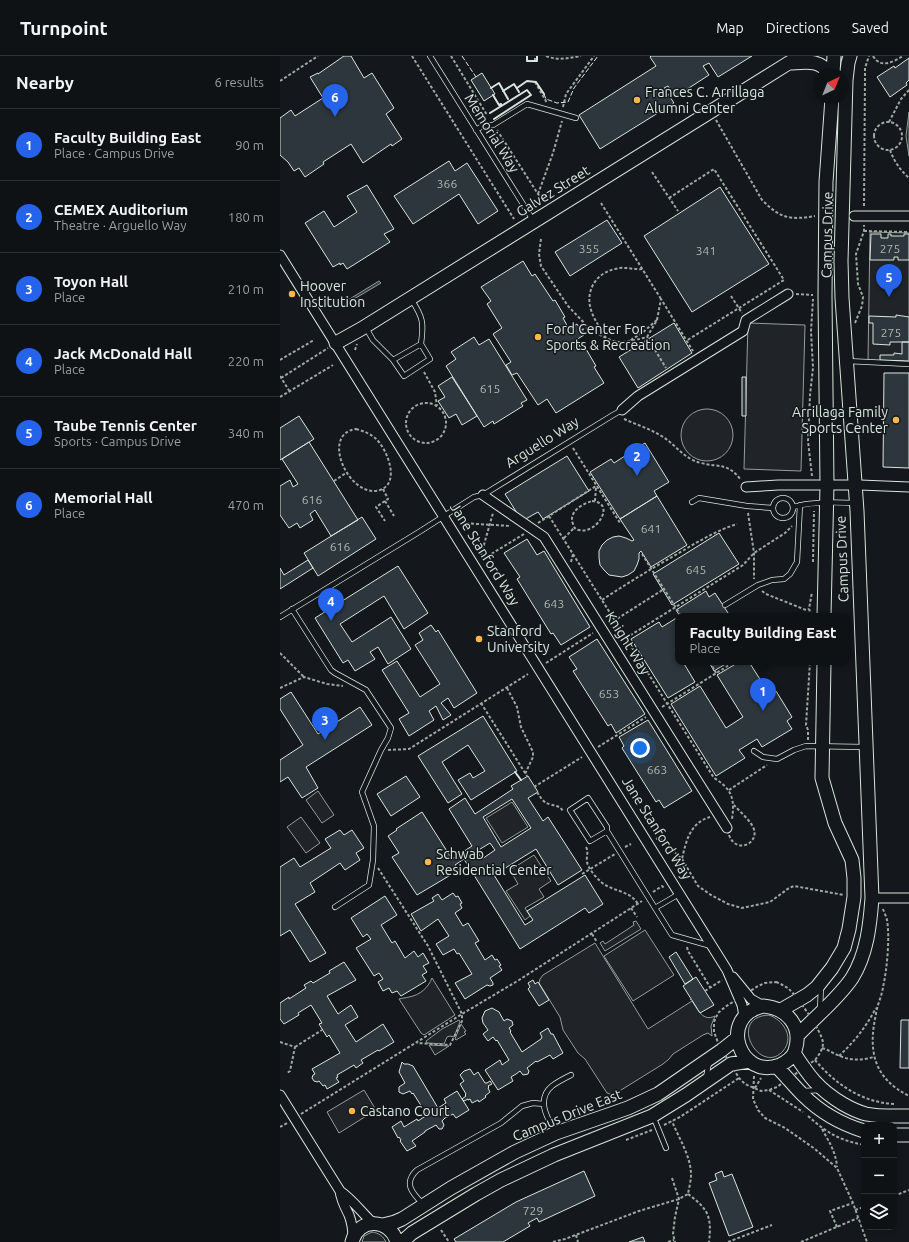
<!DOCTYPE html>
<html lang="en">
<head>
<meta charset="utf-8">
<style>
	:root { --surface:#0f1215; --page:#1d2022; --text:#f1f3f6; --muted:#9b9ea0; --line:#2f3234; --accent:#2563eb }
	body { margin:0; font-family:Ubuntu,sans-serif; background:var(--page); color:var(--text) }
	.controls { position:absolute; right:12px; bottom:12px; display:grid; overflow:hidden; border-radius:8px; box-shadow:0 2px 6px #0003 }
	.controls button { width:36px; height:36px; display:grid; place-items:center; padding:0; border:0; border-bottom:1px solid var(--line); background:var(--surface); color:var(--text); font:20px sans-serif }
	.compass { position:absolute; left:533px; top:12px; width:36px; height:36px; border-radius:50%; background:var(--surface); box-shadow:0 2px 6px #0003; rotate:43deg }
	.you { position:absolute; left:360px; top:692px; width:14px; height:14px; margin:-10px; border:3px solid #fff; border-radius:50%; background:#1a73e8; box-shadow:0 0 0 6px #1a73e833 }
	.badge { display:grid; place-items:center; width:26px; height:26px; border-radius:50%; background:var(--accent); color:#fff; font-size:13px; font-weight:700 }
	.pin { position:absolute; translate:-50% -33px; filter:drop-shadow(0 1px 2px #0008) }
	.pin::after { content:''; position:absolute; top:21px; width:14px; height:12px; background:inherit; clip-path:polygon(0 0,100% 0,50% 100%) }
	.popup { position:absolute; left:395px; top:557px; width:176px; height:52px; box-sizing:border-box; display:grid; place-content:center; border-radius:8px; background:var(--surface); filter:drop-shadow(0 1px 3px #0005); font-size:13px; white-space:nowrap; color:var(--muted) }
	.popup b { font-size:15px; color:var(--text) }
	.popup::after { content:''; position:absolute; left:50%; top:100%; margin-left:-8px; border:8px solid transparent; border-top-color:var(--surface) }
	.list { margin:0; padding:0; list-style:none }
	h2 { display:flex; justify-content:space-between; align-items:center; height:52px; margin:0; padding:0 16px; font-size:17px }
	h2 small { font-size:13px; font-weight:400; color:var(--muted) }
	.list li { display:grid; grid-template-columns:26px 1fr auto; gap:12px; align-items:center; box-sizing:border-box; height:72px; padding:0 16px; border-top:1px solid var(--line) }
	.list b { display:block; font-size:15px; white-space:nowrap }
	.list p { margin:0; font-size:13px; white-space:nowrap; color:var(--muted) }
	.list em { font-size:13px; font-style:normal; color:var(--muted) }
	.icon { flex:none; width:22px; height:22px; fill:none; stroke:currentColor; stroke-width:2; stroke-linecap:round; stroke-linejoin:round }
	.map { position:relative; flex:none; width:629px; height:1186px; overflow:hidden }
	header { display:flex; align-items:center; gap:24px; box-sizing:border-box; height:56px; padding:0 20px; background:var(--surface); border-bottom:1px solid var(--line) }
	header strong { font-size:19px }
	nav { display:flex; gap:22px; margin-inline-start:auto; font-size:14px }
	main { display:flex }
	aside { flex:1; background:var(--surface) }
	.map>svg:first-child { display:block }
	.green { fill:#202428; stroke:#939e99 }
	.water { fill:#363b3e; stroke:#939e99 }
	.building { fill:#2c363c; stroke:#d8e6dc; fill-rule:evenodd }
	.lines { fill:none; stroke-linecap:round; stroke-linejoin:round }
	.lane-casing { stroke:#d8e6dc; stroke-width:6 }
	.street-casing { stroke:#d8e6dc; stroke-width:11 }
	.secondary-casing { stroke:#d8e6dc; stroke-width:15 }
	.path { stroke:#9da8a2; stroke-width:2; stroke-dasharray:3 2; stroke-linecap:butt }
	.lane { stroke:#14181c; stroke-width:4.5 }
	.street { stroke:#14181c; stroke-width:9 }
	.secondary { stroke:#14181c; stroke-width:13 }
	.fence { stroke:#d8e6dc; stroke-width:1; stroke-dasharray:5 2; stroke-linecap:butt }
	.wall { stroke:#d8e6dc; stroke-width:2 }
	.poi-dot { fill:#ffb74d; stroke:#14181c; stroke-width:1.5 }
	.labels { text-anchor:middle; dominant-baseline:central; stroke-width:3; stroke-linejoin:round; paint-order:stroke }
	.number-label { font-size:12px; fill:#adbab4 }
	.poi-label { font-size:14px; fill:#d8e6dc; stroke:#14181c; text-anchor:start }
	.street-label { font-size:14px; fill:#d8e6dc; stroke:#14181c }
</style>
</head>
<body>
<header>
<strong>Turnpoint</strong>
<nav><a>Map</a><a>Directions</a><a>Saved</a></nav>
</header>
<main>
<aside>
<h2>Nearby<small>6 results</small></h2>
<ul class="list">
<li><span class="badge">1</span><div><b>Faculty Building East</b><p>Place · Campus Drive</p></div><em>90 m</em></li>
<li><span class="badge">2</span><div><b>CEMEX Auditorium</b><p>Theatre · Arguello Way</p></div><em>180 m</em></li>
<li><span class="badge">3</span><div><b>Toyon Hall</b><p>Place</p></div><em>210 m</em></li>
<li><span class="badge">4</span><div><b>Jack McDonald Hall</b><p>Place</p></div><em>220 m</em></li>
<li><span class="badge">5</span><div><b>Taube Tennis Center</b><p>Sports · Campus Drive</p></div><em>340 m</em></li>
<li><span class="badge">6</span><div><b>Memorial Hall</b><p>Place</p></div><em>470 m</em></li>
</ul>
</aside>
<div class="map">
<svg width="629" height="1186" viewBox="0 0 629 1186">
	<rect width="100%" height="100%" fill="#14181c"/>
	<path class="green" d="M629 56V100L626 80Z
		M590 176 629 177V306L588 305Z
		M468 267 525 269 521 415 464 413Z
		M401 379a26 26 0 1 1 52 0a26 26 0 1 1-52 0Z
		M38 735 54 759 42 767 26 744Z
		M232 746 248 771 222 787 206 762Z
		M21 761 40 787 26 797 7 771Z
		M254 799 271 825 259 833 264 841 245 852 250 860 245 864 226 835 238 828 230 814Z
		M356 865 361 873 325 895 320 887 323 885 325 888 354 869 353 866Z
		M365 874 394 919 353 945 324 900Z
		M315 887 368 973 412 945C418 954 423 966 435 960L431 970 432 980 428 977 423 979 393 998 389 1003 383 1008 333 1039 327 1037 305 1003 298 997 283 974 280 961 259 927 260 923 263 919Z
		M152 922 175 959 144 979 141 977 119 943C123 942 125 942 129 941 140 939 148 932 152 922Z
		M489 959C503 964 515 981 503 995 480 1021 446 961 489 959Z
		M179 964 180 966 174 981 170 980 167 981 164 988 147 987 146 985 162 973Z
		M181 968 186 975 184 976 186 978 176 984 175 983Z
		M149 989 169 990 155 999Z
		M84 1034 96 1054 59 1077 47 1056Z
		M92 1176C99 1177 103 1180 106 1186H82L84 1180Z"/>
	<path class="water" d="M99 225 101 227 69 246 68 244Z"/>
	<path class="building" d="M64 0H71L84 22 92 17 114 52 106 58 122 83 112 90 111 88 83 107 71 88 43 106 44 108 25 121 19 112 14 115 8 106 0 99V62L11 54 15 60 43 42 30 21 38 17V18Z
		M371 0H472L438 21 429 7 423 10 429 19 395 41 388 30 384 32 394 47 320 93 299 59 376 10 370 1Z
		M629 2V24L626 27 627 29 610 41 597 21 614 10 615 12Z
		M202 17 215 38 204 45 191 24Z
		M169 105 175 115 187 107 218 155 198 168 179 138 133 168 114 140Z
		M87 129 114 173 104 178 110 186 67 213 63 207 60 209V207L53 211 25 167 44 155 54 171 77 156 67 140Z
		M440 131 489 208 412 256 364 180Z
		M327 164 342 187 290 220 275 196Z
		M591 178H601V182H608V178H611V180H624V178H629V204H618V201H614V204H590Z
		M243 205 252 220 255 218 273 245 275 244 285 261 283 262 289 273 297 268 301 274 304 279 296 284 303 295 306 293 316 310 314 311 324 327 276 357 267 343 258 349 237 317 232 319 226 309 231 306 213 278 222 272 207 248 211 245 201 231Z
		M616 259 629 261V286H610V289L593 288V267H589V260L616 261Z
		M394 267 412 297 358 332 339 301Z
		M194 281 199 289 209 283 247 344 241 347 243 350 214 368 213 365 204 371 166 310 176 303 171 296Z
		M622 286H629V305L600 304V299H614V297L622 298Z
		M604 317H629V412L603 411Z
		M172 321 197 360 182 369 176 358 169 362 158 345 165 341 158 330Z
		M462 321H466V360H462Z
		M19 360 34 383 0 404V372Z
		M29 386 78 464 51 480 35 454 30 458 33 464 20 472 17 467 9 472 0 459V430L10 424 13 431 18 428 2 403Z
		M365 387 389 426 374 435 377 440 340 463 310 416 331 403 334 407Z
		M287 400 309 435 263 463 258 456 242 465 225 438Z
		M377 440 407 489 371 511 361 495 359 497V503L357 509 354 515 348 519 342 521 329 519 324 514 320 509 319 502V495L322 489 327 484 333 481 339 480 346 482 352 485 354 484 340 463Z
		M82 461 96 483 38 520 24 497Z
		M439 477 459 508 392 549 373 518Z
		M247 483 257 499 264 495 310 571 281 589 273 577 271 578 237 523 240 521 224 497Z
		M28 504 33 512 0 533V512L4 519Z
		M118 510 148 557 124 573 104 540 60 568 72 586 111 561 131 593 108 608 98 591 90 596 95 603 75 615 68 604 63 607 35 562Z
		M426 535 429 541 435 537 450 560H400L396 554Z
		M398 561V591L395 593 398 597V606H403L415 626 388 642 351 583 379 566 382 571Z
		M151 569 156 576 158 574 197 637 174 652 168 642 161 647 171 659 163 664 156 650 149 655 154 664 129 680 119 663 129 657 102 614 117 605 140 641 160 628 135 589 143 584 139 577Z
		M317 583 365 658 336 677 331 668 328 670 293 615 297 613 289 601Z
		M429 606H449L434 615Z
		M459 606H469L490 639 496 635 512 661 507 665 512 673 482 691 477 683 459 694 465 702 436 720 391 648 420 630 446 672 463 661 437 619Z
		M11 636 38 678 80 651 92 669 26 711 38 732 22 742 8 721 0 726V704L23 689 0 653V643Z
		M203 660 237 715 191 744 178 724 190 717 193 722 205 715 188 689 162 706 182 738 168 747 138 700Z
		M368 664 412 735 384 752 379 744 376 746 342 692 344 690 339 681Z
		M126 720 140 741 111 760 97 738Z
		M248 720 258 736 248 742 263 765 268 761 302 814 278 829 256 793 214 819 245 869 253 864 247 855 305 819 323 848 309 857 305 852 240 893 184 803 175 809 179 814 137 839 112 801 119 797 108 780 117 774 116 773 142 756 172 803 192 790 169 753 185 742 195 758 233 733 231 730ZM232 743 251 772 221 791 203 761ZM210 787 215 794 202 803 197 795Z
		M60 774 64 779 72 774 84 792 76 797 80 804 65 814 60 807 30 827 35 836 15 848 46 897 30 906 10 874 0 880V811L14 802 20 811 51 792 45 783Z
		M173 837 176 841 178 840 182 847 180 848 182 852 175 857 183 870 188 867 199 885 195 887 205 904 212 899 215 904 217 903 221 909 219 910 222 914 210 922 213 927V929L210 930 207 929 185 943 175 927 192 918 179 897 177 898 174 893 163 899 156 888 169 880 158 863 141 875 131 858 154 845 152 842 158 838 162 844Z
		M105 840 117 859 101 869 112 887 115 885 125 902 134 895 138 901 143 897 149 907 143 910 147 916 142 919 146 925 121 940 117 935 112 937 109 932 103 935 98 926 103 923 99 917 94 920 76 892 91 883 87 878 83 881 71 862Z
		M396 896 413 923 405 928 389 901Z
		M64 906 76 924 47 940 58 958 71 949 78 961 65 969 76 986 103 968 114 986 99 995 98 994 81 1004 83 1007 76 1012 74 1009 57 1019 58 1021 56 1022 59 1026 47 1033 45 1029 43 1030 39 1025 37 1026 34 1025 32 1022 33 1019 35 1018 32 1013 60 997 49 979 47 981 39 968 42 967 31 949 18 957 19 959 4 968 0 963V947L9 941V943L26 932 24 929 31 925 33 927 50 917 49 915Z
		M416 921 434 949 420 957 403 930Z
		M253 924 255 928 258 926 269 944 259 950 248 933 250 931 248 927Z
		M212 952 219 956 224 965 227 963 232 965 233 969 229 972 231 975 230 976 242 996 261 983 262 981 260 977 268 972 271 978H273L283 997 273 1003 270 999 257 1006 256 1005 247 1012 249 1015 248 1018 243 1019 240 1015 236 1018 231 1021 233 1025 218 1034 205 1014 220 1004 222 1009 229 1004 217 984 216 985 213 981 208 985 203 978 208 974 203 967 202 962 205 955Z
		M621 964H629V1012H620Z
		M122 1006 124 1008H128L133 1010 158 1052 166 1047 164 1043 177 1035 189 1054 176 1062 173 1058 165 1062 162 1065 164 1069 162 1073H159L156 1069 145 1075V1076L132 1085 136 1090 127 1095 120 1085 121 1084 119 1081 118 1082 112 1071 121 1065 124 1071 137 1063 138 1065 147 1059 133 1037 132 1038 130 1035 123 1038 119 1036V1031L125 1027 119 1016Z
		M190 1013 194 1019 198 1016 205 1027H207L210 1025 212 1028 208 1030 209 1031 208 1032 210 1036 205 1040 206 1041 199 1046 198 1044 192 1047 190 1043 188 1044V1043L184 1045 182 1043 186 1040 185 1039 186 1038 180 1028 184 1025 180 1019 184 1015Z
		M304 1115 315 1140 259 1166 257 1162 248 1167 250 1170 223 1186H176L174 1183 236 1146Z
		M442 1115 444 1121 452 1118 473 1171 449 1180 429 1127 437 1124 435 1118Z
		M363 1181 365 1186H349Z"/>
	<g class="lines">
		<defs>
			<path id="lane" d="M150 0 253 164
				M196 74 204 69H213L247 48 296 62
				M86 272 93 284 113 304 141 288C144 267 143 261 131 243
				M113 304 124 320 150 303 141 288
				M567 305 629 308
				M493 452a10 10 0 1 1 20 0a10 10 0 1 1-20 0Z
				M412 446 419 442 467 450 493 452
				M513 451C531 445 557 446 576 447
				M445 549 478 529 492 524 504 523 510 518 517 506 520 449
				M12 553 51 614 55 617 86 634 111 672 108 682 101 694 82 736 94 770 93 804 89 829 55 851
				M0 561 139 476 194 441 203 439 333 359 342 354
				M474 695 483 701 497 703 514 694 526 690 585 691
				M327 775 310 785 290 754 308 742 327 771V775L375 852
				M399 838 375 852 392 879 431 890
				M540 953 541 931
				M426 1022 429 1006
				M524 1035 540 1034
				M373 1060 386 1092
				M275 1076C267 1062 256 1043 272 1030 277 1026 285 1022 291 1019
				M143 1148C132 1137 123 1127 137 1114L221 1067 242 1050 253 1047 264 1048"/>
			<path id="street" d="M574 160H629
				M0 199 447 914 462 949 464 960
				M342 354 358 340 463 275 466 264 508 238
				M551 429H569
				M580 429 629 431
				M466 431 498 429H539
				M203 439 264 481 447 772
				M592 842H629
				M453 921 471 943 483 950
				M0 1039 60 1135C61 1144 65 1151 69 1159 72 1167 73 1174 73 1182
				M60 1135C73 1144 82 1157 94 1168"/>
			<path id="secondary" d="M511 7C525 6 541 3 549 18
				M553 18 554 0
				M56 287 81 273 507 8 521 0
				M544 560 547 429 545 240 546 126 552 42
				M483 950C507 952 523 970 515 995 513 1001 506 1006 500 1009 460 1025 437 961 483 950Z
				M501 954 527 939 537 931 552 912 564 892 569 873 574 841V822L572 804 555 767 542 722 544 606
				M517 980C535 961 557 944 572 922 587 898 590 869 592 842L577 455 562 242 561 205 566 24 568 7 570 0
				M514 997C529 1020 538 1033 563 1048 570 1052 578 1056 586 1058 600 1061 615 1060 629 1060
				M496 1010C506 1020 514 1030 523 1039 540 1056 561 1068 584 1075
				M614 1079H629
				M103 1169 115 1166 122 1163 171 1132 235 1096 276 1077 348 1052 378 1038 442 994 457 982
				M72 1186C78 1161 110 1162 117 1186
				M122 1186 132 1177 196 1138 221 1124 274 1099 372 1060 406 1039 451 1008 470 1005"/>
		</defs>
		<use href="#lane" class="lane-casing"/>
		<use href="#street" class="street-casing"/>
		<use href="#secondary" class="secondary-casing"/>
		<path class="path" d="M132 0 234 163
			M171 0 207 59
			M266 0C278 5 289 2 301 0
			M593 0C601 13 613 6 623 0
			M255 5V0
			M0 25 38 0
			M255 26 267 47
			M283 51 286 38 314 0
			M436 64 482 144C501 163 510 164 535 160
			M594 80a14 14 0 1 1 28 0a14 14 0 1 1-28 0Z
			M609 66 621 43 629 34
			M217 74 258 138 263 145
			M610 94C614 105 620 114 629 122
			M372 116 398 155
			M258 138 273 97 282 65
			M389 142 434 113 504 224 406 285
			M321 147 381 243
			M584 150 585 21V12L589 0
			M584 175 629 176
			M261 183 259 198 261 210 288 250 309 272
			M516 238 533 239
			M451 240 462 257
			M377 264 381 243 413 295
			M575 267 582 250 583 241 578 228 576 198 584 175V169
			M301 274 309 272C334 288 338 289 367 281L377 264 362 277 346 287
			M367 281 386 312
			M326 282C321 273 314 264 311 254 305 235 316 217 335 213 345 210 353 214 363 213
			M75 294 77 288
			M0 304 34 284
			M144 316 155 336 157 350
			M0 320 10 336
			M1 322 48 292
			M0 341 53 309
			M126 367a20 20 0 1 1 40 0a20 20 0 1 1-40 0Z
			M344 363C357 369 371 373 383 381 396 389 404 403 421 407 440 412 447 406 461 424
			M76 373C83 375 89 377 95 382 107 392 121 427 100 434 70 444 39 378 76 373Z
			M293 392 340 467
			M532 420 528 385 530 339 533 312 531 275 533 243
			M54 425 66 417
			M103 433 108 443 96 451 105 465
			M105 445 114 460
			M312 445C337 447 316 479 299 474 296 474 294 472 293 468 288 456 302 448 312 445Z
			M315 445 316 431
			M468 457 474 497V523
			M269 460 434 722C452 733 455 743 452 763
			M181 467 231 470
			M258 467 316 430
			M284 482 294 472
			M362 498 401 560
			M201 499 213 457
			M203 503 244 478
			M291 506 293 498
			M533 506 534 455
			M482 535 486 538 526 554 529 553
			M322 544C349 526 376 510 404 494 421 484 438 474 457 468
			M532 560 529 553 532 536
			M329 568 384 533
			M346 582 463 509 474 497 505 477 512 470
			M0 597 24 621
			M430 606 436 617
			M266 607 313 577
			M0 632 24 621 47 628 63 630
			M227 632 237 651 241 671 253 696V701L245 718
			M201 647 247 720
			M382 651 454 606
			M528 684V674L526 669 530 606
			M318 691 366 661
			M108 694 129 693 248 618
			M254 731 302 701
			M449 734 487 709
			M257 736C265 749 266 747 280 751L283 755
			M449 779C456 799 481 787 473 771 469 763 460 756 454 749
			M376 783 379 782 402 803C406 785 410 767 430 761
			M306 791C309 796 306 800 307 806 308 812 315 820 319 824 330 836 349 833 358 848
			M345 791 351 788
			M402 803 418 830 431 839 448 848 462 852 490 846 509 832 514 830 564 839
			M98 812 148 890 182 958V965L170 989 137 987
			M302 818 335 798
			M373 836 382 830 384 832
			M351 852 357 861
			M603 853C604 856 606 860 607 864 610 881 607 914 603 931 602 940 597 949 596 958 588 994 593 1022 629 1040
			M312 878 317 886
			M407 891 408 895 430 931
			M496 926C501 928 505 930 509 933 518 942 542 975 543 987 543 993 539 999 535 1004L497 1031 489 1034 481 1035 465 1028 459 1022 439 989 434 976V966L438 957 445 951 478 930 485 927Z
			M425 935 442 924
			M411 944V943
			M0 986 15 991 10 1015 7 1017
			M15 991 42 974
			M542 992C549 994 554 998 560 1000 571 1005 583 1004 594 1001
			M559 1000C574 986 586 971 596 952
			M535 1004C555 1028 583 1047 615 1048
			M474 1020 473 1043 478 1054 485 1062 505 1072 535 1093 557 1112 573 1147 587 1186
			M475 1032 481 1022
			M489 1034 523 1056
			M21 1058 182 958 239 924 362 845
			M528 1060C547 1077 559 1084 584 1089
			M384 1069 400 1061 459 1022
			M0 1071 7 1067
			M542 1073C549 1086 556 1096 557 1111
			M346 1084 372 1074
			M392 1122 399 1143 395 1161 393 1178 395 1186
			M408 1138C428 1153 432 1160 429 1186
			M614 1140 629 1134
			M575 1154 584 1151
			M557 1171 550 1155 573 1147
			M161 1174 169 1186
			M296 1179 298 1186
			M273 1186 285 1183 359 1155 399 1143 408 1138C409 1132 411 1125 411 1119 411 1100 399 1083 392 1065
			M388 1186 394 1184
			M448 1186 492 1169
			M521 1186 578 1162"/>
		<use href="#lane" class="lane"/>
		<use href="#street" class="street"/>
		<use href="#secondary" class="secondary"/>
		<path class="fence" d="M182 0 196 21
			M264 38 266 43 277 47 288 46 294 32 318 0"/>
		<path class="wall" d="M247 0V5H257V0
			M211 32 219 27 228 43
			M237 32 247 25 256 26 264 38
			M223 35 234 28 239 36
			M213 39 219 49 221 48
			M210 57 247 34 251 39 214 63
			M235 716 241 724"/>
	</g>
	<g class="poi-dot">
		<circle cx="357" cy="44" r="4"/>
		<circle cx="12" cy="238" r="4"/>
		<circle cx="258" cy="281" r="4"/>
		<circle cx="616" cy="364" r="4"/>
		<circle cx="199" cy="583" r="4"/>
		<circle cx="148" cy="806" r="4"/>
		<circle cx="72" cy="1055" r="4"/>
	</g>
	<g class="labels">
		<g class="number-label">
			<text x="167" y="127">366</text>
			<text x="309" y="192">355</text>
			<text x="610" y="192">275</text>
			<text x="426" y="194">341</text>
			<text x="611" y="276">275</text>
			<text x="210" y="332">615</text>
			<text x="32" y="443">616</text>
			<text x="371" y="472">641</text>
			<text x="60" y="490">616</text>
			<text x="416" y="513">645</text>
			<text x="274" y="547">643</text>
			<text x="329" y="637">653</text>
			<text x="377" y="713">663</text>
			<text x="253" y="1154">729</text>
		</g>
		<g class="poi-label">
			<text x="365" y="36">Frances C. Arrillaga<tspan x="365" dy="16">Alumni Center</tspan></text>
			<text x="20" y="230">Hoover<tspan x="20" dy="16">Institution</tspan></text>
			<text x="266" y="273">Ford Center For<tspan x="266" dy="16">Sports &amp; Recreation</tspan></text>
			<text x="608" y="356" text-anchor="end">Arrillaga Family<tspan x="608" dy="16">Sports Center</tspan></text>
			<text x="207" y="575">Stanford<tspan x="207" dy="16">University</tspan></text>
			<text x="156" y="798">Schwab<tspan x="156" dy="16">Residential Center</tspan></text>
			<text x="80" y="1055">Castano Court</text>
		</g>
		<g class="street-label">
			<text transform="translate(212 77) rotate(58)">Memorial Way</text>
			<text transform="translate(273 135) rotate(-32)">Galvez Street</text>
			<text transform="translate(547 179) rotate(-89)">Campus Drive</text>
			<text transform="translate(262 386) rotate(-32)">Arguello Way</text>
			<text transform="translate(205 498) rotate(58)">Jane Stanford Way</text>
			<text transform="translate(562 503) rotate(-92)">Campus Drive</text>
			<text transform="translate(348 587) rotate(58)">Knight Way</text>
			<text transform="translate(377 772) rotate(58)">Jane Stanford Way</text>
			<text transform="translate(287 1059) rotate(-22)">Campus Drive East</text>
		</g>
	</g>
</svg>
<div class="controls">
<button>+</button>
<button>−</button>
<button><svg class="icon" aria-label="layers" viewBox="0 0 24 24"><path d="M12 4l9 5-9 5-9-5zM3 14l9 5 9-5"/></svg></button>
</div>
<svg class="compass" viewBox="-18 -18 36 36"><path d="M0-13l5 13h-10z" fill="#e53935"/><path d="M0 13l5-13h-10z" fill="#9b9ea0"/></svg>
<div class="you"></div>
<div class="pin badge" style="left:483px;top:655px">1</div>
<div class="popup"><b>Faculty Building East</b>Place</div>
<div class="pin badge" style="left:357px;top:420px">2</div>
<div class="pin badge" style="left:45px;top:684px">3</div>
<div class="pin badge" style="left:51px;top:565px">4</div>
<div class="pin badge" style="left:609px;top:241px">5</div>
<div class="pin badge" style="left:55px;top:61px">6</div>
</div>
</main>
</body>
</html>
